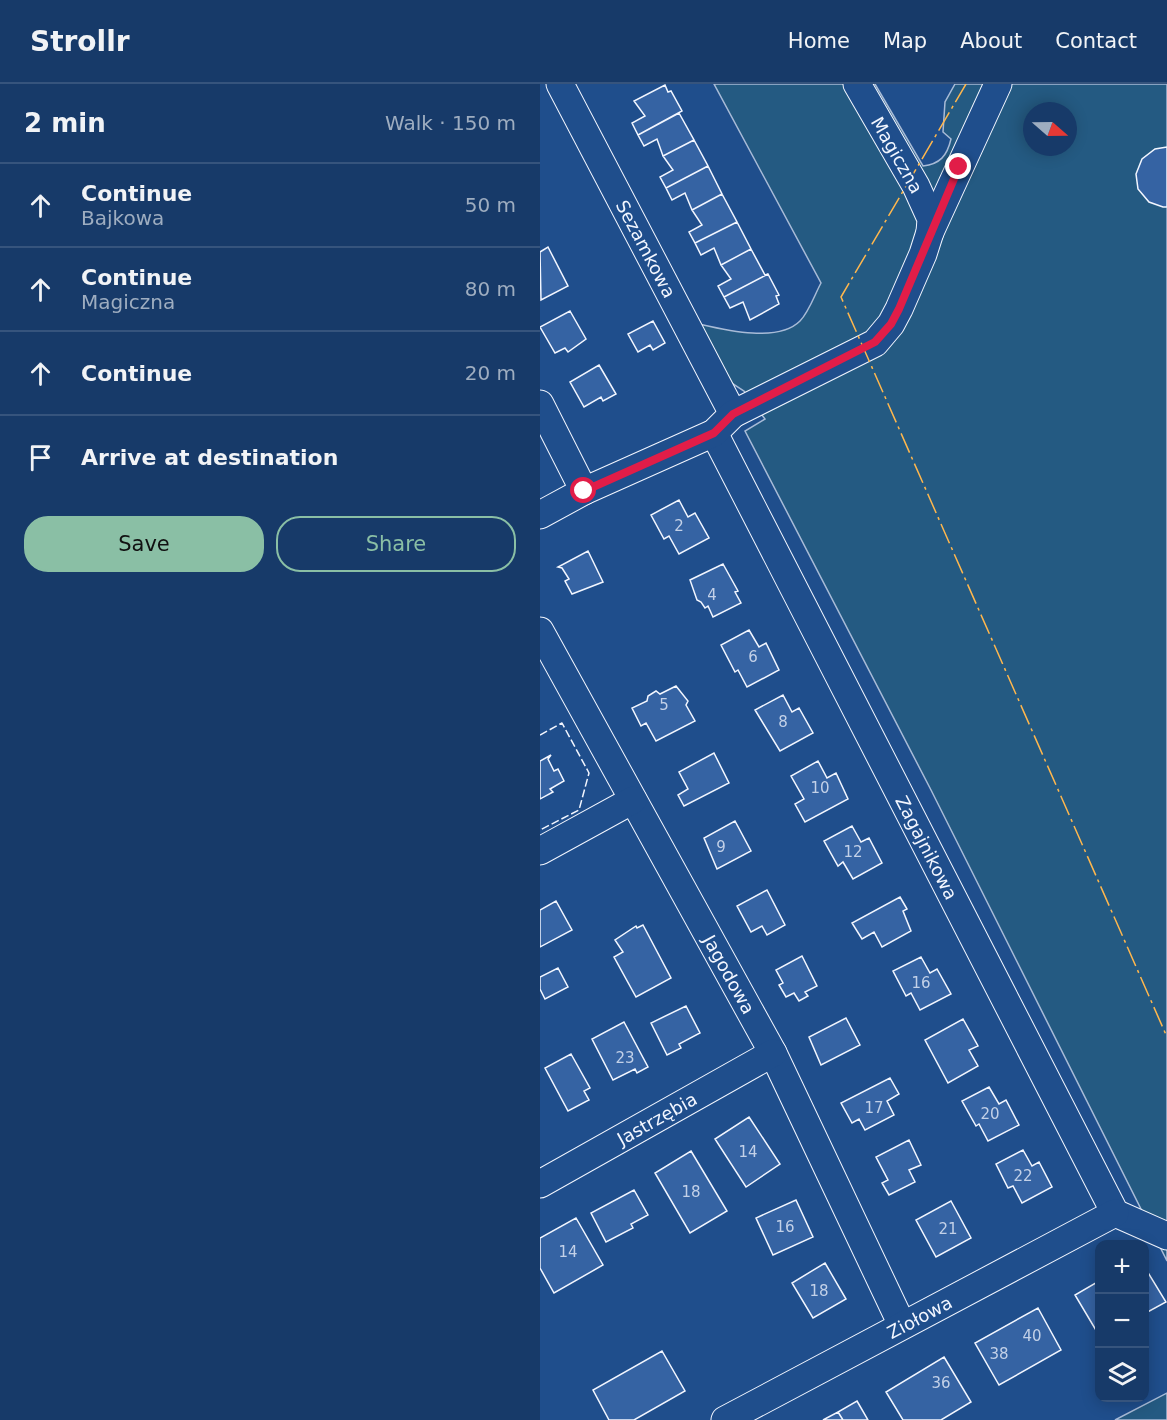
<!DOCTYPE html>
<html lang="en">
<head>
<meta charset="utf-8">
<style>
	:root { --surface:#173a69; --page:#20416f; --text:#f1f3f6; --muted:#9eadc0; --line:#36547d; --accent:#8abfa5 }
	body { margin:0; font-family:"DejaVu Sans",sans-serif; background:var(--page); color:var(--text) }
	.controls { position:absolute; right:18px; bottom:18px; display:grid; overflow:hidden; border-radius:12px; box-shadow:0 3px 15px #0003 }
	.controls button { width:54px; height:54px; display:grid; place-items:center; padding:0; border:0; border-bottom:2px solid var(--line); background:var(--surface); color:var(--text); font:30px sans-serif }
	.compass { position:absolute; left:483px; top:18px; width:54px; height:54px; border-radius:50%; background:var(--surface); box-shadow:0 3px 15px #0003; rotate:110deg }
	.stop { position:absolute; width:18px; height:18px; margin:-14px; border:4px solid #e11d48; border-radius:50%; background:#fff }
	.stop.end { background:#e11d48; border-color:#fff; box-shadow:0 2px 6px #0008 }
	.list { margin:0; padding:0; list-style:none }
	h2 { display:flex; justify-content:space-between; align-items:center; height:78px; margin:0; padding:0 24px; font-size:26px }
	h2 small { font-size:20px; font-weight:400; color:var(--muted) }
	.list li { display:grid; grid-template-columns:39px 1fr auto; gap:18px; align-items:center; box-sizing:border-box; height:84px; padding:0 24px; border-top:2px solid var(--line) }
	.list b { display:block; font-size:22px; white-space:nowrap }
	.list p { margin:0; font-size:20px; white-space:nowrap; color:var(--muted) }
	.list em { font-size:20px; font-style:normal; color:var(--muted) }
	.actions { display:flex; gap:12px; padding:18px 24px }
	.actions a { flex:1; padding:14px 0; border:2px solid var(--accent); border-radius:24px; text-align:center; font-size:21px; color:var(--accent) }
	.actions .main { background:var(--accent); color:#111 }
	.icon { flex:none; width:33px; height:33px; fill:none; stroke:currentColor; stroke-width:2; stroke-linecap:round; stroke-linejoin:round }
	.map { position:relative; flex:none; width:627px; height:1336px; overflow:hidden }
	header { display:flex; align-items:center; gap:36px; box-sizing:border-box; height:84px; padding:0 30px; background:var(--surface); border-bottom:2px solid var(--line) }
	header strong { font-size:28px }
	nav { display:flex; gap:33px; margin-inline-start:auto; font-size:21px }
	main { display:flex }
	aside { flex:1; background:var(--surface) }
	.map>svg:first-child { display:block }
	.green { fill:#245a82; stroke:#a8bbd7; stroke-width:1.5; fill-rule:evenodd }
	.building { fill:#3563a3; stroke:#f2f6ff; stroke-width:1.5 }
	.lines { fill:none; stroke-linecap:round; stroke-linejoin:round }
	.minor-casing { stroke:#f2f6ff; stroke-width:29 }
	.minor { stroke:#1f4e8c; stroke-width:27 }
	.fence { stroke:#f2f6ff; stroke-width:1.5; stroke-dasharray:8 3; stroke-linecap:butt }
	.power { stroke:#ffb74d; stroke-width:1.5; stroke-dasharray:21 4.5 3 4.5; stroke-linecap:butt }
	.route { stroke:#e11d48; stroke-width:8 }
	.labels { text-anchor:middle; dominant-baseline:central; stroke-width:4.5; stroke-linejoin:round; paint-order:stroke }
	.number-label { font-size:15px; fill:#c3d1e8 }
	.street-label { font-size:18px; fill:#f2f6ff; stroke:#1f4e8c }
</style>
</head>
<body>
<header>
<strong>Strollr</strong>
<nav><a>Home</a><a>Map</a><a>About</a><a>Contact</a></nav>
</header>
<main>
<aside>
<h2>2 min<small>Walk · 150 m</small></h2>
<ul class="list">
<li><svg class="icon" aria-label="ahead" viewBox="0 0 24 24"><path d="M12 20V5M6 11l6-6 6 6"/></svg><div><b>Continue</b><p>Bajkowa</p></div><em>50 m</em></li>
<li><svg class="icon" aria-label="ahead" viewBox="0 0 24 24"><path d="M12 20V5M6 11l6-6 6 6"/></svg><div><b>Continue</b><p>Magiczna</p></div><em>80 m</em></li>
<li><svg class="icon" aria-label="ahead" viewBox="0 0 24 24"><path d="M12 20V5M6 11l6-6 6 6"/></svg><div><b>Continue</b></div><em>20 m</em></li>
<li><svg class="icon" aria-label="arrive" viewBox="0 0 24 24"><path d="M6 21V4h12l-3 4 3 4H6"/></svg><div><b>Arrive at destination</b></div></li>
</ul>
<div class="actions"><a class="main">Save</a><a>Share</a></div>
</aside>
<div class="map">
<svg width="627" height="1336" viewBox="0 0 627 1336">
	<rect width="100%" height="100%" fill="#1f4e8c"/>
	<path class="green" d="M174 0H335L383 82C400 80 407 72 411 55L403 48 405 18 415 0H627V1177L391 706 205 347 225 335 204 307 190 298 159 240C185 246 238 259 260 237 269 228 275 210 281 199ZM492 27H528V63H492Z
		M627 1309V1336H575Z"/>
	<path class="building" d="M125 1 128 8 131 7 142 27 98 51 92 39 105 32 94 17Z
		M139 29 154 56 123 72 117 55 104 62 98 51Z
		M154 56 168 82 126 104 120 93 133 86 123 72Z
		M627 63V123H623L609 118 598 105 596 90 602 75 615 65Z
		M168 82 182 110 152 126 145 109 132 116 126 104Z
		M182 110 197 138 155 159 149 148 162 141 152 126Z
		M197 138 211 165 181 181 174 164 161 171 155 159Z
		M8 163 28 202 1 216 0 168Z
		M211 165 225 191 228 190 184 213 178 202 191 195 181 181Z
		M228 190 239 211 236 212 239 220 210 236 203 218 190 224 184 213Z
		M30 227 46 255 28 268 25 264 15 269 0 243Z
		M113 237 125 259 113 266 110 261 98 268 88 250Z
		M59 281 76 310 63 317 61 313 44 323 30 298Z
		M139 416 148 433 155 429 169 454 139 470 129 452 124 455 111 431Z
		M48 467 63 498 32 510 25 497 29 495 22 484 18 483Z
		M183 480 198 507 195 508 201 519 173 533 168 522 165 524 161 518 157 516 150 496Z
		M209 546 219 563 226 559 239 586 207 603 198 586 195 588 181 561Z
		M136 602 148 617 146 621 155 637 116 657 106 639 101 642 92 624 107 617 108 612 116 607 120 610Z
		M243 611 252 628 259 624 273 649 240 667 215 626Z
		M174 669 189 699 144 722 138 711 148 705 139 688Z
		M11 671 8 675 14 687 18 685 24 697 10 705 13 708 0 715V677Z
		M278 677 287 694 296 689 308 715 265 738 255 720 264 715 251 692Z
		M195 737 211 767 177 785 164 754Z
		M312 742 321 758 329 754 342 779 313 795 303 778 298 782 284 757Z
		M227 806 245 841 227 851 222 842 211 848 197 822Z
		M360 813 367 825 363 827 371 847 342 863 334 848 322 855 312 839Z
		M16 817 32 846 0 863V826Z
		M103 841 131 894 96 913 74 873 83 868 75 856 96 842 97 844Z
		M262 872 277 902 265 908 268 912 259 917 254 909 246 913 239 901 243 899 236 886Z
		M381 873 390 889 397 885 411 910 380 926 371 909 366 912 353 887Z
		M18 884 28 903 5 915 0 905V893Z
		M146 922 160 949 139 960 141 964 127 971 111 939Z
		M306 934 320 961 281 981 269 953Z
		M423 935 438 962 429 966 438 982 408 999 385 956Z
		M84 938 108 983 97 989 95 985 73 996 52 955Z
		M31 970 50 1004 44 1007 49 1016 28 1027 5 984Z
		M350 994 359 1010 347 1017 354 1031 325 1046 319 1035 312 1039 301 1019Z
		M449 1003 459 1020 466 1016 479 1041 448 1057 439 1040 436 1042 422 1017Z
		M209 1033 240 1080 206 1103 175 1055Z
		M369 1056 381 1081 369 1086 375 1098 349 1111 342 1099 348 1096 336 1073Z
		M483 1066 492 1082 499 1078 512 1103 482 1119 473 1102 468 1104 456 1080Z
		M151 1067 187 1127 150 1149 115 1089Z
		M94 1106 108 1131 91 1140 93 1144 66 1158 51 1129Z
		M256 1116 273 1153 233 1171 216 1134Z
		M411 1117 431 1154 396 1173 376 1136Z
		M36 1134 63 1181 14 1209 0 1184V1154Z
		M285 1179 306 1215 273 1234 252 1199Z
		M604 1182 626 1218 604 1230Z
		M559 1197 560 1199V1253L535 1211Z
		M498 1224 521 1266 459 1301 435 1259Z
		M122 1267 145 1307 94 1336H69L53 1306Z
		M404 1273 431 1318 401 1336H363L346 1308Z
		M317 1317 328 1336H303L298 1328Z
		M298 1328 303 1336H283Z"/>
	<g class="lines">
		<defs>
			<g id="minor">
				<path id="s1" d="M20 0 193 330"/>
				<path d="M390 148 458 0"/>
				<path d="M0 320 44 407"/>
				<path id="s2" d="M174 349 575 1129 627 1152"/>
				<path d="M0 431 44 407 174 349 193 330 335 259 351 240 359 225 383 170 390 148 391 135 376 102 317 0"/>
				<path id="s3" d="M0 547 233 969 362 1241"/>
				<path d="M0 767 93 716"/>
				<path id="s4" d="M0 1100 233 969"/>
				<path id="s5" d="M185 1336 575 1129"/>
			</g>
		</defs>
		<use href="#minor" class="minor-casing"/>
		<use href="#minor" class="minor"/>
		<path class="fence" d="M0 651 22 639 49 689 39 726 0 746"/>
		<path class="power" d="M426 0 301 213 627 953"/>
	</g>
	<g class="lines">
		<path class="route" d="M44 407 174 349 193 330 335 258 351 240 359 225 419 83"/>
	</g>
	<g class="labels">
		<g class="number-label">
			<text x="139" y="442">2</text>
			<text x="172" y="511">4</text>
			<text x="213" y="573">6</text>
			<text x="124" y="621">5</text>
			<text x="243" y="638">8</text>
			<text x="280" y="704">10</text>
			<text x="181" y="763">9</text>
			<text x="313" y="768">12</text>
			<text x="381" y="899">16</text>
			<text x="85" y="974">23</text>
			<text x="334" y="1024">17</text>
			<text x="450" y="1030">20</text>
			<text x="208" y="1068">14</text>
			<text x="483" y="1092">22</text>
			<text x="151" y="1108">18</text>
			<text x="245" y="1143">16</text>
			<text x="408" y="1145">21</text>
			<text x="28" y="1168">14</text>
			<text x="279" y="1207">18</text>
			<text x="492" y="1252">40</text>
			<text x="459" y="1270">38</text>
			<text x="401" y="1299">36</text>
		</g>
		<g class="street-label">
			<text transform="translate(357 71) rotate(60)">Magiczna</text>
			<text stroke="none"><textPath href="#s1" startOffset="186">Sezamkowa</textPath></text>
			<text stroke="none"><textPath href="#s2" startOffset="466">Zagajnikowa</textPath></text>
			<text stroke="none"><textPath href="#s3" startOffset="392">Jagodowa</textPath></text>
			<text stroke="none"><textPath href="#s4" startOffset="134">Jastrzębia</textPath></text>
			<text stroke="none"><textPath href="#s5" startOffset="220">Ziołowa</textPath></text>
		</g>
	</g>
</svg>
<div class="controls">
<button>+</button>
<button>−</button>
<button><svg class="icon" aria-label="layers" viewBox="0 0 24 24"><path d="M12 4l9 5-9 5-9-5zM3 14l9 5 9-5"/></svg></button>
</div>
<svg class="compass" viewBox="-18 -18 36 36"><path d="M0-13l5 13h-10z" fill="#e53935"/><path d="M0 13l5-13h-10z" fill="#9eadc0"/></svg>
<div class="stop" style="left:44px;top:407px"></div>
<div class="stop end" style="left:419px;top:83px"></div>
</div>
</main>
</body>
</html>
